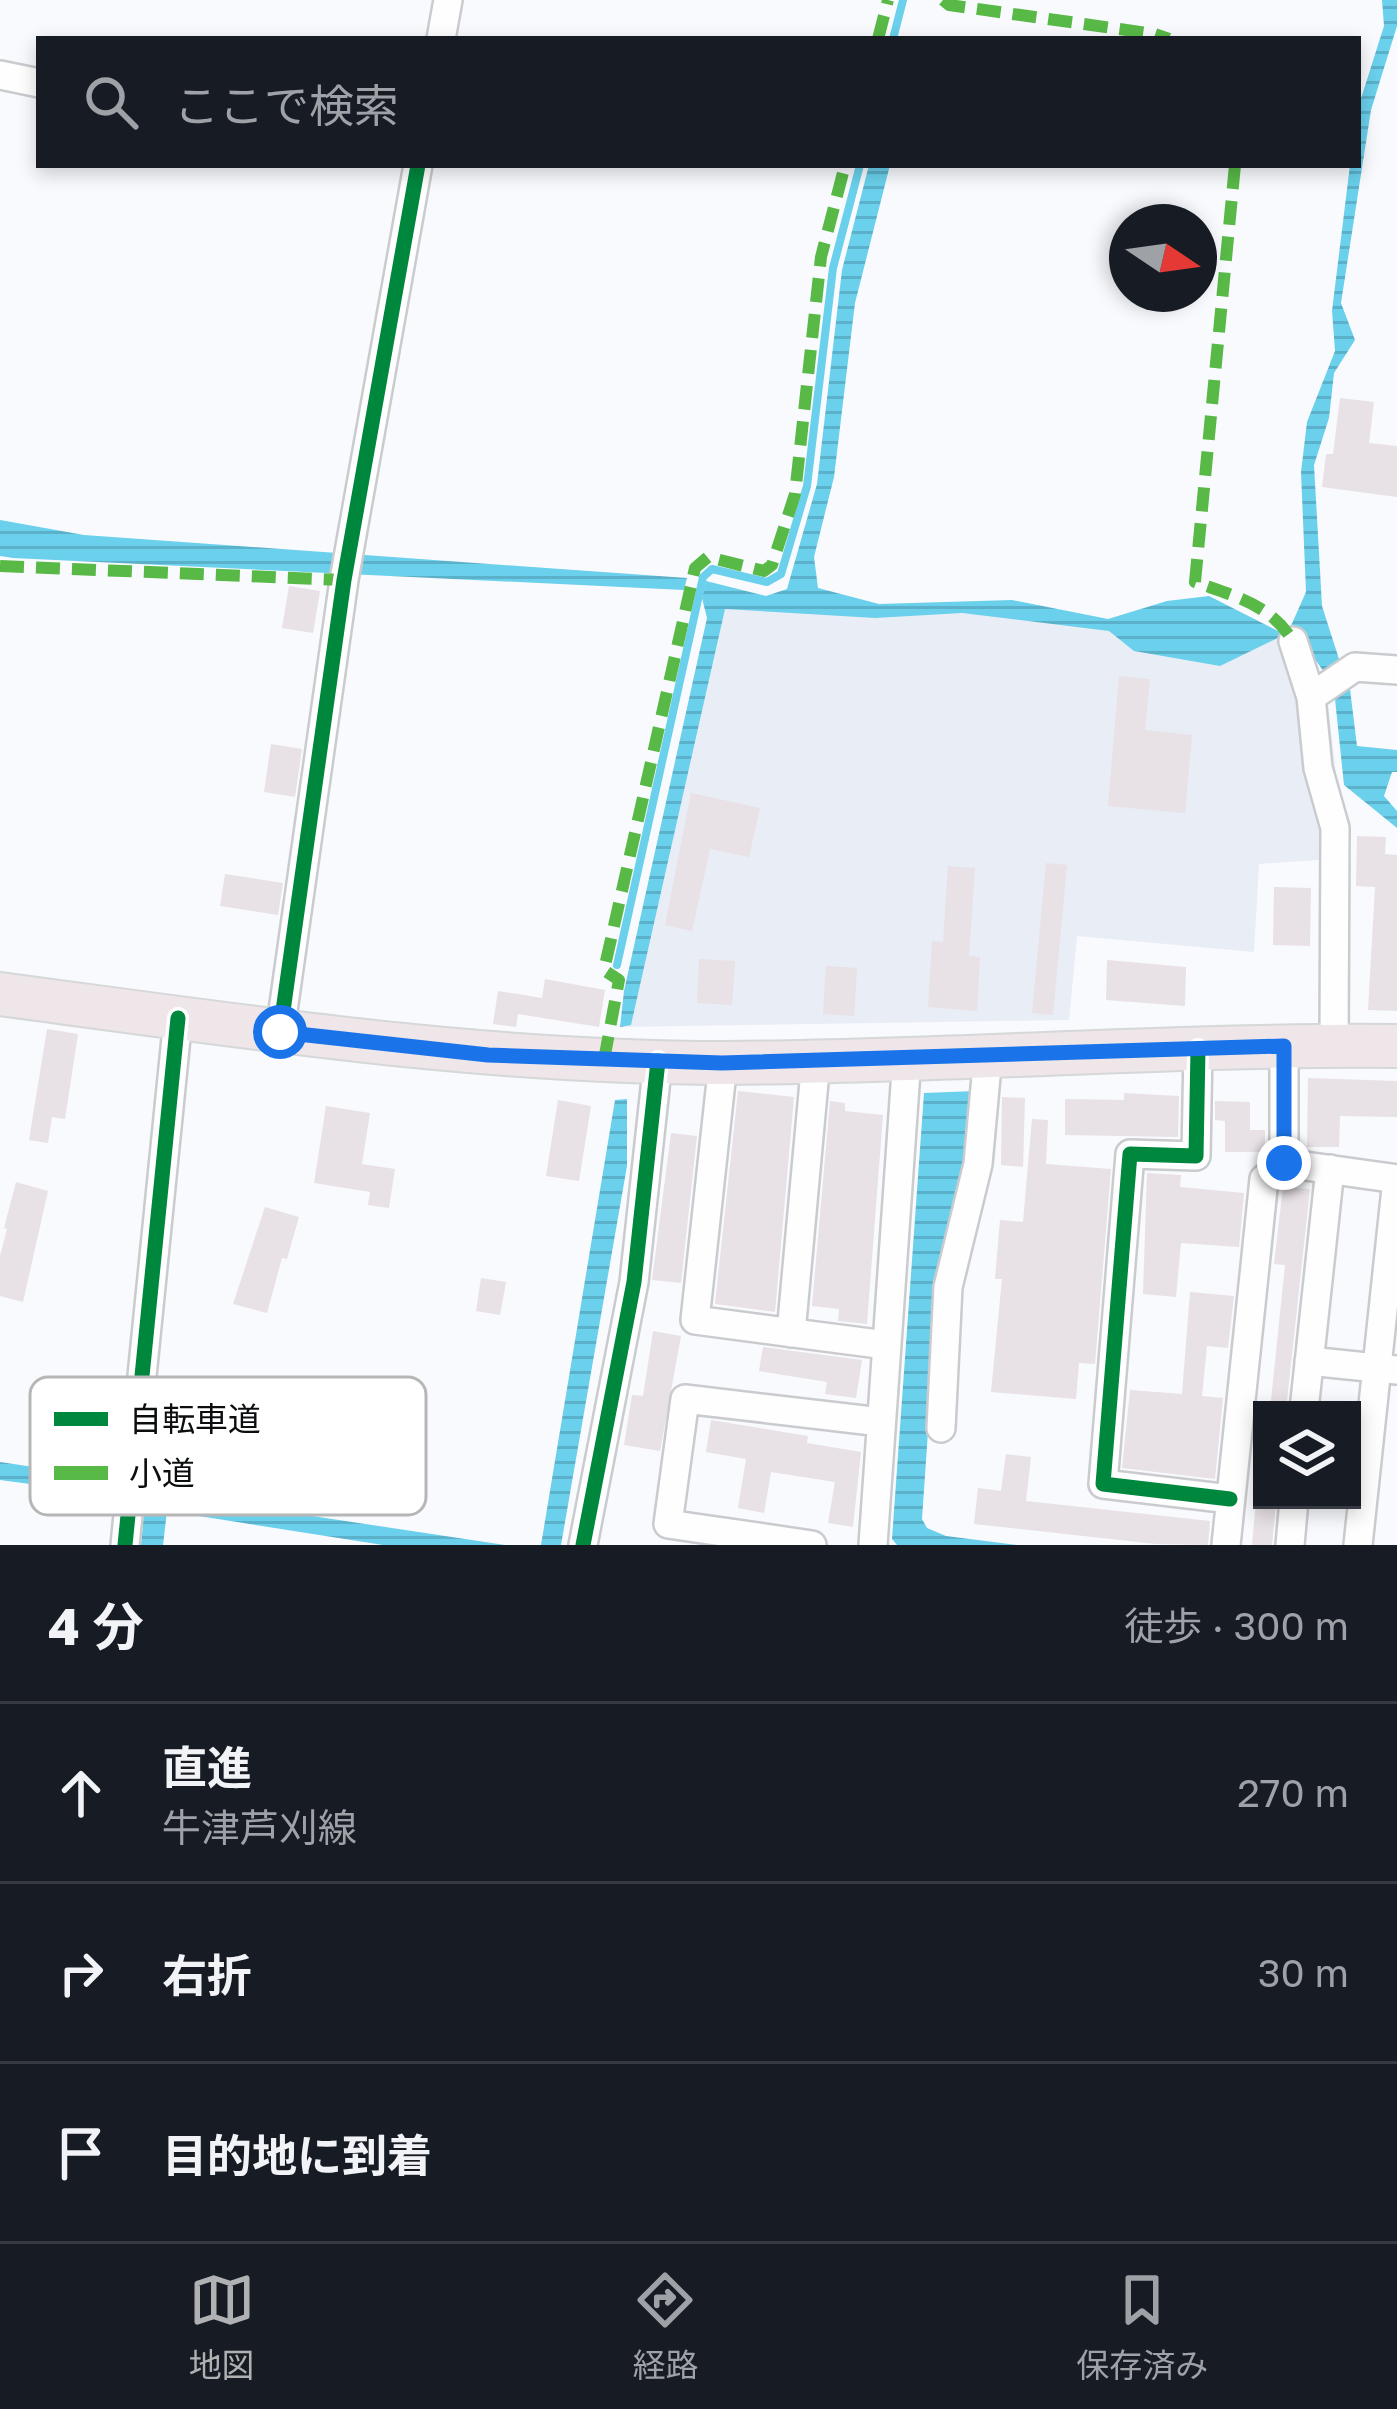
<!DOCTYPE html>
<html lang="ja">
<head>
<meta charset="utf-8">
<style>
	:root { --surface:#171b24; --page:#20242c; --text:#f1f3f6; --muted:#9ea1a6; --line:#363941; --accent:#afb1b3 }
	body { margin:0; font-family:"Golos Text","Noto Sans JP",sans-serif; background:var(--page); color:var(--text) }
	.controls { position:absolute; right:36px; bottom:36px; display:grid; overflow:hidden; border-radius:0px; box-shadow:0 6px 18px #0003 }
	.controls button { width:108px; height:108px; display:grid; place-items:center; padding:0; border:0; border-bottom:3px solid var(--line); background:var(--surface); color:var(--text); font:60px sans-serif }
	.compass { position:absolute; left:1109px; top:204px; width:108px; height:108px; border-radius:50%; background:var(--surface); box-shadow:0 6px 18px #0003; rotate:103deg }
	.stop { position:absolute; width:36px; height:36px; margin:-27px; border:9px solid #1a73e8; border-radius:50%; background:#fff }
	.stop.end { background:#1a73e8; border-color:#fff; box-shadow:0 3px 12px #0008 }
	.list { margin:0; padding:0; list-style:none }
	h2 { display:flex; justify-content:space-between; align-items:center; height:156px; margin:0; padding:0 48px; font-size:51px }
	h2 small { font-size:39px; font-weight:400; color:var(--muted) }
	.list li { display:grid; grid-template-columns:78px 1fr auto; gap:36px; align-items:center; box-sizing:border-box; height:180px; padding:0 48px; border-top:3px solid var(--line) }
	.list b { display:block; font-size:45px; white-space:nowrap }
	.list p { margin:0; font-size:39px; white-space:nowrap; color:var(--muted) }
	.list em { font-size:39px; font-style:normal; color:var(--muted) }
	.icon { flex:none; width:66px; height:66px; fill:none; stroke:currentColor; stroke-width:2; stroke-linecap:round; stroke-linejoin:round }
	.map { position:relative; flex:none; width:1397px; height:1545px; overflow:hidden }
	.search { position:absolute; background:var(--surface); box-shadow:0 6px 18px #0003; left:36px; right:36px; top:36px; height:132px; display:flex; align-items:center; gap:30px; box-sizing:border-box; padding:0 42px; border-radius:0px; color:var(--muted); font-size:45px }
	.sheet { height:696px; background:var(--surface) }
	nav { display:flex; justify-content:space-around; align-items:center; box-sizing:border-box; height:168px; border-top:3px solid var(--line); background:var(--surface); font-size:33px; color:var(--muted) }
	nav a { display:grid; justify-items:center; gap:6px }
	nav .on { color:var(--accent) }
	.map>svg:first-child { display:block }
	.built { fill:#e9edf6 }
	.water { fill:url(#water-rules) }
	.lines { fill:none; stroke-linecap:round; stroke-linejoin:round }
	.stream { stroke:#6ad0ec; stroke-width:8 }
	.building { fill:#e8e1e5 }
	.street-casing { stroke:#cacbce; stroke-width:32 }
	.primary-casing { stroke:#d5d7d8; stroke-width:46 }
	.street { stroke:#fefeff; stroke-width:27 }
	.primary { stroke:#eee6e8; stroke-width:42 }
	.quiet { stroke:#58b947; stroke-width:12; stroke-dasharray:24 12; stroke-linecap:butt }
	.cycleway-casing { stroke:#fff; stroke-width:22 }
	.cycleway { stroke:#00873e; stroke-width:15 }
	.route { stroke:#1a73e8; stroke-width:15 }
	.key { fill:#fff; stroke:#b6b6b7; stroke-width:3 }
	.key-label { font-size:33px; fill:#0b0d0f }
</style>
</head>
<body>
<div class="map">
<svg width="1397" height="1545" viewBox="0 0 1397 1545">
	<defs>
		<pattern id="water-rules" width="6" height="5" patternUnits="userSpaceOnUse" patternTransform="scale(3)"><rect width="6" height="5" fill="#6ad0ec"/><path d="M0 2.5h6" fill="none" stroke="#5bb1c9"/></pattern>
	</defs>
	<rect width="100%" height="100%" fill="#f8fafd"/>
	<path class="built" d="M720 598 1293 634 1327 697 1346 858 1259 864 1254 952 1077 936 1069 1020 620 1027Z"/>
	<path class="water" d="M1382 0H1397V26L1371 110 1341 303 1355 340 1334 373 1329 418 1314 465 1322 606 1339 659 1324 672 1298 635 1282 636 1220 666 1134 651 1109 631 962 613 875 618 725 609 631 1025 620 1027 624 991 707 618 702 598 706 581 766 596 787 589 817 484 842 270 869 165H890L855 303 834 477 814 557 818 588 879 604 1012 600 1108 619 1167 601 1209 596 1278 631 1290 628 1306 592 1301 472 1307 422 1335 351 1332 311 1350 165H1358V108L1384 26Z
		M0 520 84 535 687 578 684 590 13 558 0 556Z
		M1350 689 1357 746 1397 750V772H1392L1384 796 1397 811V828L1344 785 1335 699Z
		M975 1091 969 1161 938 1285 922 1519 927 1528 946 1536 1017 1545H897L892 1539 924 1093Z
		M627 1099V1166L561 1545H541L615 1100Z
		M0 1462 114 1479 113 1495 0 1480Z
		M146 1491 505 1545H383L167 1511 163 1545H141Z"/>
	<g class="lines">
		<path class="stream" d="M893 39 903 0
			M617 965 703 577 712 569 767 582 781 574 807 486 833 268 860 165"/>
	</g>
	<path class="building" d="M1340 398 1374 402 1369 443 1397 446V497L1322 487 1326 454H1333Z
		M289 586 320 591 313 633 282 628Z
		M1119 676 1150 679 1145 730 1192 735 1185 813 1108 806Z
		M271 744 302 749 295 797 264 792Z
		M691 793 760 808 749 857 710 849 692 931 665 925Z
		M1357 836 1386 837 1385 854 1397 855V1011L1368 1010 1375 887 1356 886Z
		M1046 863 1067 865 1053 1015 1032 1013Z
		M948 866 975 868 969 956 980 957 977 1011 928 1007 932 941 943 942Z
		M225 874 283 883 278 915 220 906Z
		M1274 887 1311 888 1310 946 1273 945Z
		M699 959 735 961 732 1005 697 1003Z
		M1107 960 1186 967 1185 1006 1106 1000Z
		M826 966 857 968 854 1016 823 1014Z
		M545 979 605 990 599 1027 518 1014 516 1027 493 1024 498 991 542 998Z
		M47 1029 78 1034 65 1119 52 1117 48 1143 29 1140Z
		M1308 1078 1397 1081V1117L1340 1116 1339 1147H1307Z
		M738 1091 794 1097 775 1312 715 1304Z
		M1124 1093 1179 1096 1178 1137 1065 1135V1099L1124 1100Z
		M1002 1097 1025 1098 1023 1167 1001 1165Z
		M558 1100 591 1106 579 1181 546 1176Z
		M830 1101 845 1103V1111L883 1115 867 1324 838 1321 839 1309 812 1306Z
		M1215 1101 1250 1102V1130H1265V1152H1225V1121L1215 1120Z
		M326 1106 370 1113 362 1164 395 1169 389 1208 368 1205 370 1192 314 1183Z
		M1032 1119 1048 1120 1046 1164 1111 1169 1095 1364 1079 1363 1076 1399 991 1392 1002 1279H995L1000 1220 1023 1222Z
		M671 1133 697 1136 681 1283 652 1280Z
		M1147 1173 1181 1175 1180 1187 1244 1193 1239 1247 1181 1243 1176 1297 1143 1294Z
		M16 1182 48 1191 23 1302 0 1296V1256L7 1229 4 1228Z
		M1283 1187 1310 1189 1286 1410H1270L1285 1265 1274 1264Z
		M265 1207 299 1217 287 1259 282 1258 267 1313 233 1304Z
		M481 1278 506 1282 500 1315 476 1311Z
		M1190 1292 1234 1296 1228 1348 1207 1346 1202 1396 1223 1398 1215 1479 1122 1468 1130 1390 1182 1394Z
		M653 1331 681 1336 660 1451 624 1445 632 1395 643 1396Z
		M763 1347 862 1360 856 1398 825 1394 827 1382 759 1371Z
		M711 1420 808 1436 807 1443 861 1452 853 1527 828 1523 835 1482 771 1472 764 1513 738 1508 746 1459 706 1452Z
		M1006 1454 1031 1457 1026 1501 1210 1521 1208 1545 1156 1544 974 1524 978 1488 1001 1491Z
		M1256 1501 1276 1503 1272 1545H1252Z"/>
	<g class="lines">
		<defs>
			<path id="street" d="M441 39 448 0
				M0 75 39 83
				M1293 641 1311 697 1318 768 1335 828 1334 1045
				M1311 697 1355 667 1397 670
				M280 1032 344 580 418 165
				M1198 1049 1196 1156 1130 1154 1103 1484 1230 1499
				M723 1063 695 1320 886 1345
				M1284 1163 1397 1179
				M791 1333 816 1060
				M1309 1361 1397 1370
				M1304 1410 1330 1169
				M941 1428 948 1287 978 1164 988 1055
				M125 1545 178 1018
				M583 1545 634 1282 658 1061
				M812 1545 668 1524 685 1399 881 1422
				M873 1545 907 1057
				M1226 1545 1264 1179 1284 1163V1046
				M1290 1545 1294 1500
				M1358 1545 1397 1179"/>
			<path id="primary" d="M0 994C241 1026 480 1063 724 1063 948 1062 1173 1044 1397 1046"/>
		</defs>
		<use href="#street" class="street-casing"/>
		<use href="#primary" class="primary-casing"/>
		<use href="#street" class="street"/>
		<use href="#primary" class="primary"/>
		<path class="quiet" d="M943 0 949 5 1155 34 1169 39
			M878 39 888 0
			M1235 165 1195 582C1234 596 1270 604 1293 641
			M0 566 344 580
			M604 1060 619 980 604 970 695 568 708 557 764 571 772 565 795 494 821 257 845 165"/>
		<defs>
			<path id="cycleway" d="M280 1032 344 580 418 165
				M1198 1049 1196 1156 1130 1154 1103 1484 1230 1499
				M125 1545 178 1018
				M583 1545 634 1282 658 1061"/>
		</defs>
		<use href="#cycleway" class="cycleway-casing"/>
		<use href="#cycleway" class="cycleway"/>
	</g>
	<g class="lines">
		<path class="route" d="M280 1032 488 1055 722 1063 1284 1046V1163"/>
	</g>
	<rect x="30" y="1377" width="396" height="138" rx="18" class="key"/>
	<rect x="54" y="1412" width="54" height="14" fill="#00873e"/>
	<rect x="54" y="1466" width="54" height="14" fill="#58b947"/>
	<g class="key-label">
		<text x="129" y="1431">自転車道</text>
		<text x="129" y="1485">小道</text>
	</g>
</svg>
<div class="controls">
<button><svg class="icon" aria-label="layers" viewBox="0 0 24 24"><path d="M12 4l9 5-9 5-9-5zM3 14l9 5 9-5"/></svg></button>
</div>
<svg class="compass" viewBox="-18 -18 36 36"><path d="M0-13l5 13h-10z" fill="#e53935"/><path d="M0 13l5-13h-10z" fill="#9ea1a6"/></svg>
<div class="stop" style="left:280px;top:1032px"></div>
<div class="stop end" style="left:1284px;top:1163px"></div>
<div class="search"><svg class="icon" aria-label="search" viewBox="0 0 24 24"><circle cx="10" cy="10" r="6"/><path d="M15 15l6 6"/></svg>ここで検索</div>
</div>
<section class="sheet">
<h2>4 分<small>徒歩 · 300 m</small></h2>
<ul class="list">
<li><svg class="icon" aria-label="ahead" viewBox="0 0 24 24"><path d="M12 20V5M6 11l6-6 6 6"/></svg><div><b>直進</b><p>牛津芦刈線</p></div><em>270 m</em></li>
<li><svg class="icon" aria-label="right" viewBox="0 0 24 24"><path d="M7 20v-9h11M14 6l5 5-5 5"/></svg><div><b>右折</b></div><em>30 m</em></li>
<li><svg class="icon" aria-label="arrive" viewBox="0 0 24 24"><path d="M6 21V4h12l-3 4 3 4H6"/></svg><div><b>目的地に到着</b></div></li>
</ul>
</section>
<nav>
<a class="on"><svg class="icon" aria-label="map" viewBox="0 0 24 24"><path d="M3 6l6-2 6 2 6-2v14l-6 2-6-2-6 2zM9 4v14M15 6v14"/></svg>地図</a>
<a><svg class="icon" aria-label="directions" viewBox="0 0 24 24"><path d="M12 3l9 9-9 9-9-9zM9 14v-3h6M13 9l2 2-2 2"/></svg>経路</a>
<a><svg class="icon" aria-label="saved" viewBox="0 0 24 24"><path d="M7 4h10v16l-5-4-5 4z"/></svg>保存済み</a>
</nav>
</body>
</html>
